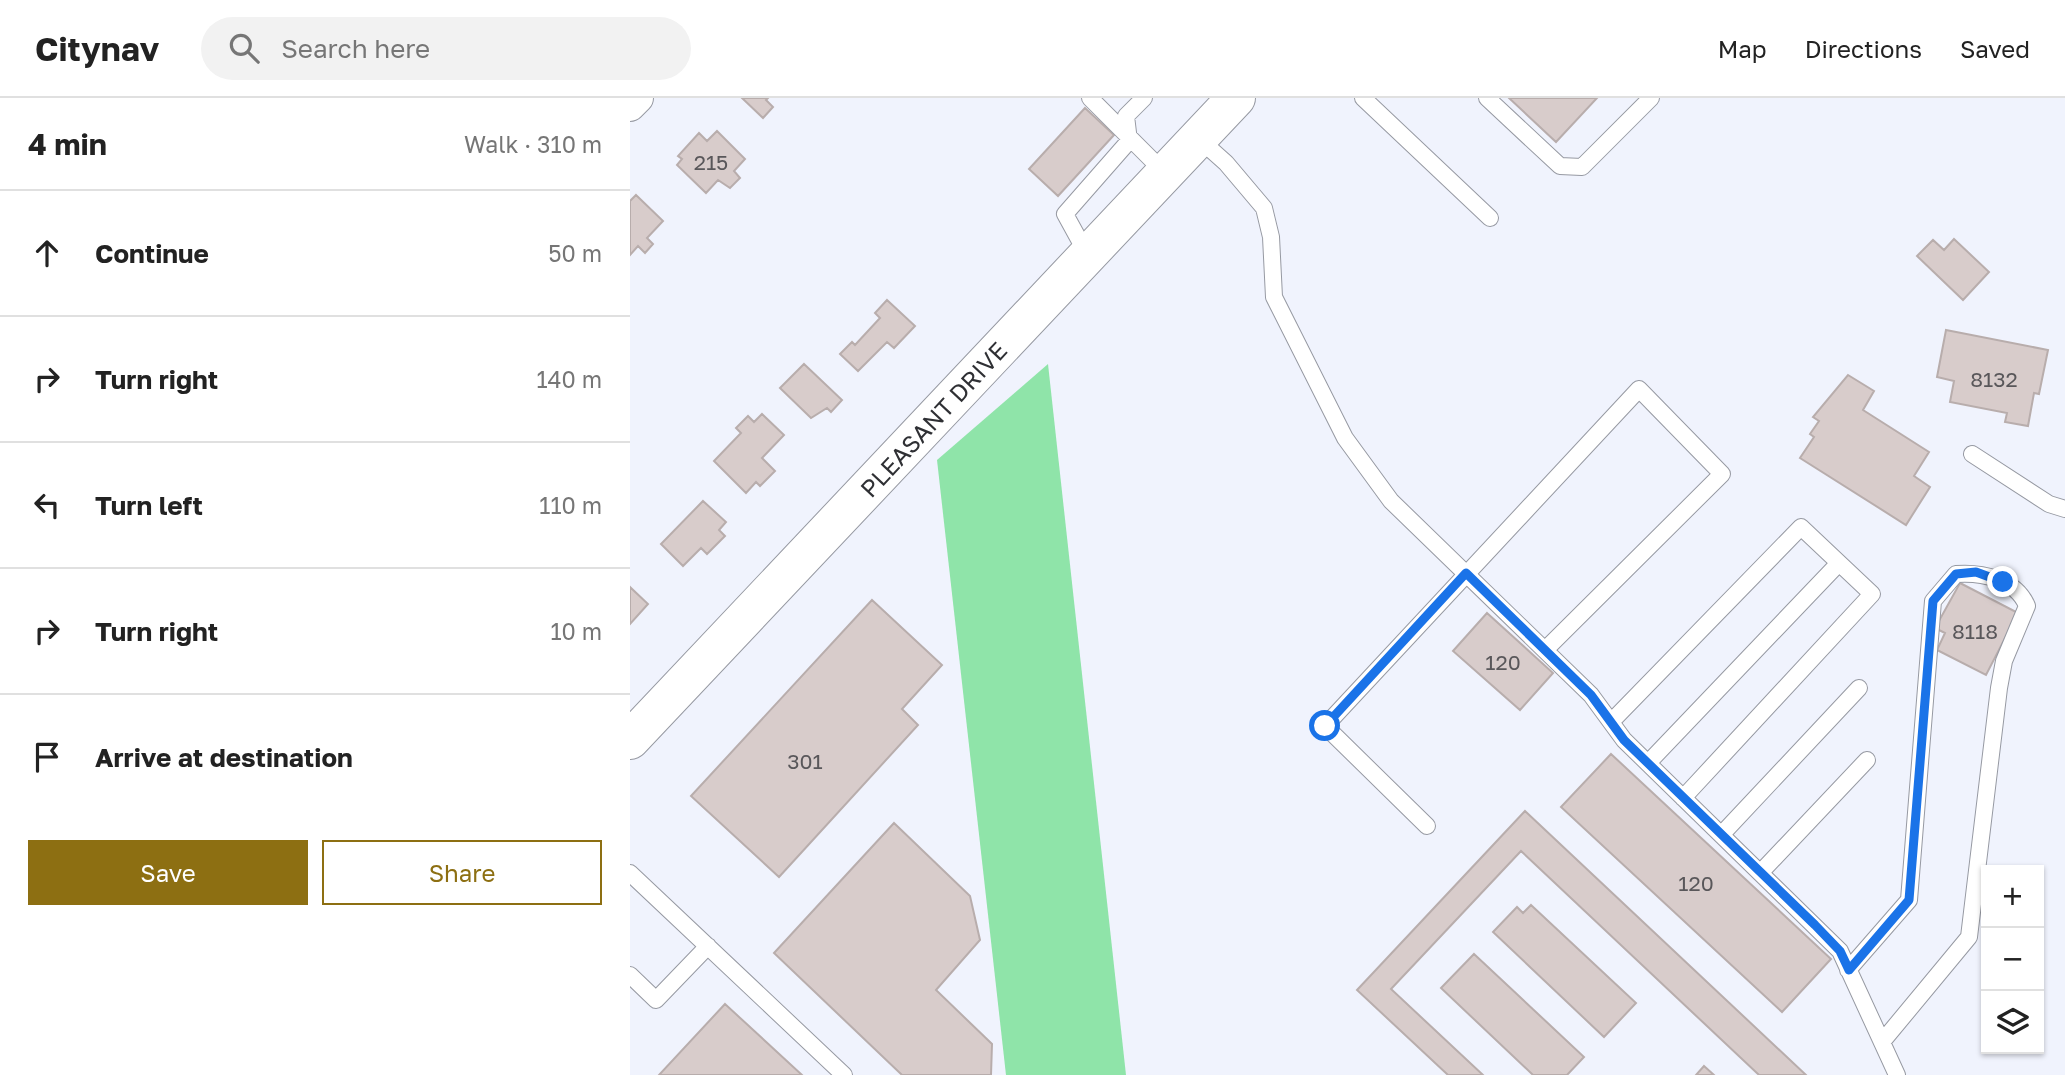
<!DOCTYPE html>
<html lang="en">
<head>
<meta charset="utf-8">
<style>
	:root { --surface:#fff; --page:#f2f2f2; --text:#222; --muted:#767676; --line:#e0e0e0; --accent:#8d6f12 }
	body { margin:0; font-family:"Golos Text",sans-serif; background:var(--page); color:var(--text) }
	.controls { position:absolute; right:21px; bottom:21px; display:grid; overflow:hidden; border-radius:0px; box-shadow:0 2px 5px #0004 }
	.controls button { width:63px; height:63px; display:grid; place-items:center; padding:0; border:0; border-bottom:2px solid var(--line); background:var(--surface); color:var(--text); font:35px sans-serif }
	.stop { position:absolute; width:21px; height:21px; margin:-16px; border:5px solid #1a73e8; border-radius:50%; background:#fff }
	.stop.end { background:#1a73e8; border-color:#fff; box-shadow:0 2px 7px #0008 }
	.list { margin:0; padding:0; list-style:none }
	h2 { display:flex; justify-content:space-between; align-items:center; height:91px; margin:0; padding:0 28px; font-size:30px }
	h2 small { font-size:23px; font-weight:400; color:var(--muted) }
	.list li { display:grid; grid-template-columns:46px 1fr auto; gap:21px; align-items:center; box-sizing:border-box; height:126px; padding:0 28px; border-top:2px solid var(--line) }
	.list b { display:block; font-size:26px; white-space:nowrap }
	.list em { font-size:23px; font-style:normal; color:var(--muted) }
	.actions { display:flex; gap:14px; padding:21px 28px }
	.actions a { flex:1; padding:16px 0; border:2px solid var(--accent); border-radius:0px; text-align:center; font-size:24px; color:var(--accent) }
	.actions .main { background:var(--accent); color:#fff }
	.icon { flex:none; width:38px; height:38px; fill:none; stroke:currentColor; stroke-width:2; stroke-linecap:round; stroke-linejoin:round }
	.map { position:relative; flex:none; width:1435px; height:977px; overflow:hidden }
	header { display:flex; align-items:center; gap:42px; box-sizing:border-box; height:98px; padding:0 35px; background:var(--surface); border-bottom:2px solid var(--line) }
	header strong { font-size:33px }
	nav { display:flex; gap:38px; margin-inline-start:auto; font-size:24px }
	.search { width:490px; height:63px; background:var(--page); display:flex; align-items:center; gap:18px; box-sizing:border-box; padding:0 24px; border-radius:38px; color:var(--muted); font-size:26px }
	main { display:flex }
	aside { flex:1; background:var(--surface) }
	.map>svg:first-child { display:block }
	.green { fill:#8fe4a9 }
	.building { fill:#d8cccb; stroke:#b8adac; stroke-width:2 }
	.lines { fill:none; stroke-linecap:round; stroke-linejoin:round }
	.service-casing { stroke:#9699a2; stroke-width:18 }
	.minor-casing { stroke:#9699a2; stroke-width:32 }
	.tertiary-casing { stroke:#9699a2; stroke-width:40 }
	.service { stroke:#fff; stroke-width:16 }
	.minor { stroke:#fff; stroke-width:30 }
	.tertiary { stroke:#fff; stroke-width:38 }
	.route { stroke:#1a73e8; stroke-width:9 }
	.labels { text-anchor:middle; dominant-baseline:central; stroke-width:7; stroke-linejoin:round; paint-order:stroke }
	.number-label { font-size:21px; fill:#59575a }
	.street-label { font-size:24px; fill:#2f3034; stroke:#fff }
</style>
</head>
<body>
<header>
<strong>Citynav</strong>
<div class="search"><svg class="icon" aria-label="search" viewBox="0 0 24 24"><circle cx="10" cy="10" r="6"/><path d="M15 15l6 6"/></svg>Search here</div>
<nav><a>Map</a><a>Directions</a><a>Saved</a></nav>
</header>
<main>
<aside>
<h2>4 min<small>Walk · 310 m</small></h2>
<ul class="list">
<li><svg class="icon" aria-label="ahead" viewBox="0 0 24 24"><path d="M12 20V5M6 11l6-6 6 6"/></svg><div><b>Continue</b></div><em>50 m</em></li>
<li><svg class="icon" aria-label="right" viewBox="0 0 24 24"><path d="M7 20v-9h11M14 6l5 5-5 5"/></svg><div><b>Turn right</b></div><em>140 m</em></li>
<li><svg class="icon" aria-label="left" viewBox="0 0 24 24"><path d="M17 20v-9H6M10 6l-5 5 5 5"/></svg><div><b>Turn left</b></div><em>110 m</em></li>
<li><svg class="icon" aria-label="right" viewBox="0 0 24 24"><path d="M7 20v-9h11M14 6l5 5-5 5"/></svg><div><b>Turn right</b></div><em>10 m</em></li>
<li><svg class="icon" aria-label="arrive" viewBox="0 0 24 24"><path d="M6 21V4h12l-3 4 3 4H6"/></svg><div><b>Arrive at destination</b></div></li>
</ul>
<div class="actions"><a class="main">Save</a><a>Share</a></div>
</aside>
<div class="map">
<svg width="1435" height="977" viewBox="0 0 1435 977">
	<rect width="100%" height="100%" fill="#f0f3fd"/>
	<path class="green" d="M418 266 496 977H376L307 362Z"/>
	<path class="building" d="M112 0H138L136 2 143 9 133 20Z
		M879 0H967L926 44Z
		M455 10 484 37 428 98 399 71Z
		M87 33 115 61 104 73 110 80 100 90 88 82 76 95 47 67 52 61 48 58 69 35 77 43Z
		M6 97 33 123 17 140 23 146 15 155 8 148 0 157V103Z
		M1324 141 1359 174 1333 202 1287 158 1303 142 1314 152Z
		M257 202 285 228 264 250 257 244 228 273 210 256 222 244 225 247 250 220 245 215Z
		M1316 232 1418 252 1409 296 1404 295 1398 328 1375 324 1377 315 1320 304 1324 283 1307 279Z
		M174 266 212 302 201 314 197 310 181 320 150 290Z
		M1218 277 1244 293 1233 312 1299 354 1284 378 1300 389 1276 427 1170 360 1184 339 1180 336 1189 323 1183 319Z
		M132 316 154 337 132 360 145 373 130 388 126 384 116 395 84 363 111 335 106 330 118 318 124 324Z
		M73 403 96 424 89 432 95 438 77 456 71 450 53 468 31 446Z
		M1330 485 1388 515 1356 577 1307 552 1315 535 1305 530Z
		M0 489 18 506 0 526Z
		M242 502 312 567 272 611 288 627 149 779 61 698Z
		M857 515 923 575 890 612 823 553Z
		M981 656 1201 861 1152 914 931 709Z
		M895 713 1176 977H1129L891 753 761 891 853 977H818L727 892Z
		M264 725 340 798 350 842 306 892 362 946 361 977H272L144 855Z
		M901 807 1006 905 974 939 863 834 887 809 893 815Z
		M844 856 954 959 937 977H903L811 890Z
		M95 906 172 977H29Z
		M1074 968 1084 977H1066Z"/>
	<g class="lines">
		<defs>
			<path id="service" d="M460 0 535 75
				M733 0 860 120
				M857 0 930 68 952 69 1021 0
				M568 40 596 65 634 110 641 139 644 199 715 340 761 403 961 597 994 642 1210 853 1267 977
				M457 156 435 116 499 43 496 18 514 0
				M1342 356 1419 406 1435 411
				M981 624 1171 429 1242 496 1053 700
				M1018 665 1209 465
				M797 728 695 628 1009 291 1092 376 915 552
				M1092 736 1229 590
				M1131 774 1237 662
				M0 775 214 977
				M1218 872 1279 802 1303 503 1326 476C1352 474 1386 481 1397 508L1374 563 1369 590 1339 839 1252 944
				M0 877 26 902 78 848"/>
			<path id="minor" d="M0 8 8 0"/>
			<path id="tertiary" d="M0 642 606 0"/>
		</defs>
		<use href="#service" class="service-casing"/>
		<use href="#minor" class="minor-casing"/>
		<use href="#tertiary" class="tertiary-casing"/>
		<use href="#service" class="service"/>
		<use href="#minor" class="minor"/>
		<use href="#tertiary" class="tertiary"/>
	</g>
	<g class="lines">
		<path class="route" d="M695 628 836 475 961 597 994 642 1185 827 1210 853 1219 872 1279 802 1303 503 1326 476 1346 474 1373 484"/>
	</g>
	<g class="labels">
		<g class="number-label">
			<text x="81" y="64">215</text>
			<text x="1364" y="281">8132</text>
			<text x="1345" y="533">8118</text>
			<text x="873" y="564">120</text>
			<text x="175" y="663">301</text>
			<text x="1066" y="785">120</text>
		</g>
		<g class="street-label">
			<text transform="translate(303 321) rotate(-47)">PLEASANT DRIVE</text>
		</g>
	</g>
</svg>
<div class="controls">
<button>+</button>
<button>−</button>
<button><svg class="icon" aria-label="layers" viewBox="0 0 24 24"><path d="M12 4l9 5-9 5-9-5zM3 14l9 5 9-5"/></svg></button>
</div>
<div class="stop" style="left:695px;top:628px"></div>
<div class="stop end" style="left:1373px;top:484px"></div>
</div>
</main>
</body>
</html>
